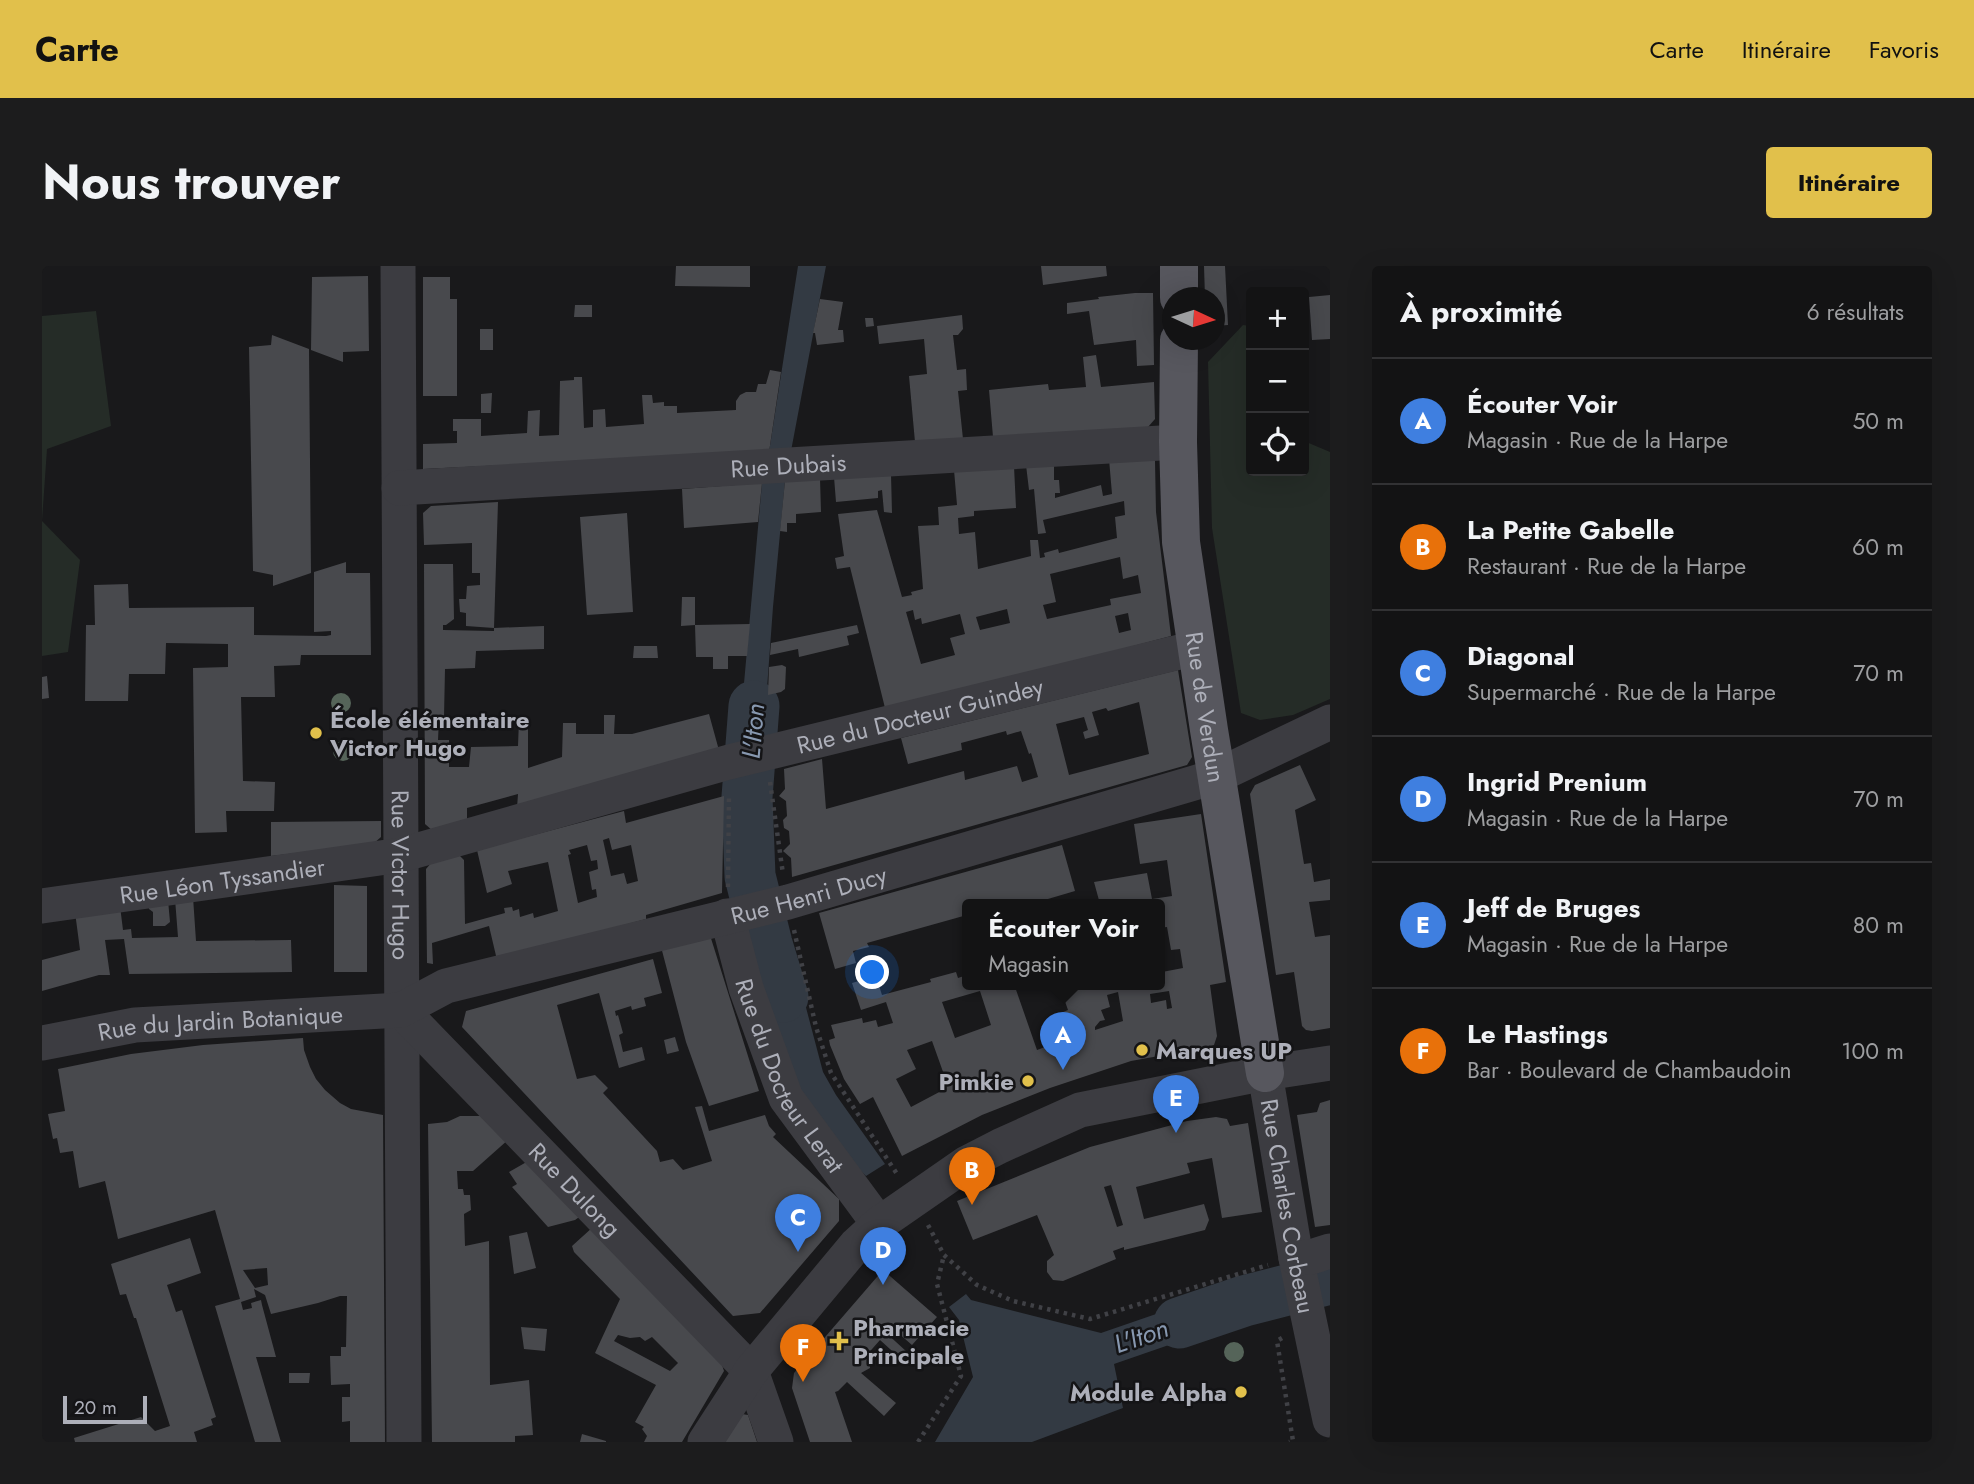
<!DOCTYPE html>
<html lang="fr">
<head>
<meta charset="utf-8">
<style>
	:root { --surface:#131314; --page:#1c1c1d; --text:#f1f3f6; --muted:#9d9ea0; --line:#323234; --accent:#e1c04b }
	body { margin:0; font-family:Jost,sans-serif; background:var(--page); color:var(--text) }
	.controls { position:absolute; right:21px; top:21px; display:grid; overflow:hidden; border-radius:7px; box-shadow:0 7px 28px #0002 }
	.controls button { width:63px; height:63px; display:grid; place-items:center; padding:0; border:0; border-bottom:2px solid var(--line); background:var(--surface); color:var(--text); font:35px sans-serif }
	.compass { position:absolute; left:1120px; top:21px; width:63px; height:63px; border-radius:50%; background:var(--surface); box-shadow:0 7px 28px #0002; rotate:94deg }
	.scale { position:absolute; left:21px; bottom:18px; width:84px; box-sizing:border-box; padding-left:7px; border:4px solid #adafb9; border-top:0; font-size:19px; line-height:24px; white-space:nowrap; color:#adafb9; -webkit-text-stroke:5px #141416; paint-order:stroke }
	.you { position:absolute; left:831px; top:707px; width:24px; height:24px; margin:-18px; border:5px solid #fff; border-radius:50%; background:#1a73e8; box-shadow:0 0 0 10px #1a73e833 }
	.badge { display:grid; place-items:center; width:46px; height:46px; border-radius:50%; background:var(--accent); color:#fff; font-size:23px; font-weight:700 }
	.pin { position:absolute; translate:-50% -58px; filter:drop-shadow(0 2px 4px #0008) }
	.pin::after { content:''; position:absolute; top:37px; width:24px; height:21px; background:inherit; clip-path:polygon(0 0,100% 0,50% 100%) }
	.popup { position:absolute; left:920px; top:633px; width:203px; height:91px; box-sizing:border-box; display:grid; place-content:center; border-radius:7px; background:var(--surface); filter:drop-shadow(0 2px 5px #0005); font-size:23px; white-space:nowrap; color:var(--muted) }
	.popup b { font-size:26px; color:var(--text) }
	.popup::after { content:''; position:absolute; left:50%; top:100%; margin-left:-14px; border:14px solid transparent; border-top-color:var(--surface) }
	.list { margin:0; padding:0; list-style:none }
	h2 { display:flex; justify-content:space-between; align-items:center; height:91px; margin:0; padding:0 28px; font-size:30px }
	h2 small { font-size:23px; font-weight:400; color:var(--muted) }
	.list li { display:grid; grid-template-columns:46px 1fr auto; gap:21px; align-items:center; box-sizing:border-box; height:126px; padding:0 28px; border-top:2px solid var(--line) }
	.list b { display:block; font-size:26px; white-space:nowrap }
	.list p { margin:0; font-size:23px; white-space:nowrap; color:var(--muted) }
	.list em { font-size:23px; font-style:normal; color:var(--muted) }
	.icon { flex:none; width:38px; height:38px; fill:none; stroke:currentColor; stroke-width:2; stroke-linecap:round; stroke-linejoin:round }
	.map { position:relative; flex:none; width:1288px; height:1176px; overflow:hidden; border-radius:7px }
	header { display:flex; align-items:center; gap:42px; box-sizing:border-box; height:98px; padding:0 35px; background:var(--accent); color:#111 }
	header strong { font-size:33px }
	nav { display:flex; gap:38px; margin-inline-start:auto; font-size:24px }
	.intro { display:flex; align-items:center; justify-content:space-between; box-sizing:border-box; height:168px; padding:0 42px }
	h1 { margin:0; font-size:49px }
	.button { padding:18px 32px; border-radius:7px; background:var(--accent); color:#111; font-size:24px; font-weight:700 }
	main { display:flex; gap:42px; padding:0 42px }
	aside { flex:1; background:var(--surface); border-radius:7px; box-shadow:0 7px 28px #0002 }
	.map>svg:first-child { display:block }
	.green { fill:#252c27 }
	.water { fill:#333a43 }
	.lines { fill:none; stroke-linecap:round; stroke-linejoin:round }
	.river { stroke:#333a43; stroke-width:51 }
	.building { fill:#48494d; fill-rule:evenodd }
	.path { stroke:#404146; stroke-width:4.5; stroke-dasharray:3.5 5; stroke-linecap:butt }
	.minor { stroke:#3c3c41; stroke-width:35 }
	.major { stroke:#57575e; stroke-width:38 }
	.tree { fill:#556459 }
	.poi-dot { fill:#e1c04b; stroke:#141416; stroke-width:2.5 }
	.labels { text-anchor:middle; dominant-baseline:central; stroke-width:5; stroke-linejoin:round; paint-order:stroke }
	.street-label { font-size:24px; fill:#adafb9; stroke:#141416 }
	.poi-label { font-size:24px; font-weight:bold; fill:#adafb9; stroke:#141416; text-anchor:start }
	.water-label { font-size:26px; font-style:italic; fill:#8798b0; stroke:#141416 }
</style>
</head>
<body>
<header>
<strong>Carte</strong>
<nav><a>Carte</a><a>Itinéraire</a><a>Favoris</a></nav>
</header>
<div class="intro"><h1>Nous trouver</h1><a class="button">Itinéraire</a></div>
<main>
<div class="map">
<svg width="1288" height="1176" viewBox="0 0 1288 1176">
	<rect width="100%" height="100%" fill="#19191b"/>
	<path class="green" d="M54 45 69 160 5 183 0 255 38 294 26 386 0 390V50Z
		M1201 59 1209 60V205H1262V175L1288 186V433L1251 449 1218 454 1199 447 1170 262 1166 96Z"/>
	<path class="water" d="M756 0H784L749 185 727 186Z
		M743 215 731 341 721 477 696 484 720 217Z
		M720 509 723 545H726L730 616 694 626 695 515Z
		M742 658 781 806 794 829 843 898 824 910 776 863 746 810 705 668Z
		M1288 998V1026L1281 1029 1273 1001Z
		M1201 1018 1202 1053 1072 1098 1081 1142 990 1176H893L931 1111 917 1054 907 1041 924 1028 929 1034 1059 1067Z"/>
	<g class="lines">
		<path class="river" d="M712 440 705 531 708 610 725 678 741 731
			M1137 1057 1202 1035 1288 1013"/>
	</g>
	<path class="building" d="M634 0H708V21L633 20Z
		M999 0H1064L1065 10 1001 19Z
		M1162 0H1183L1186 59 1172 60V32H1163Z
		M326 10 327 85 301 86V96L269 84 270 11Z
		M381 11H408V33H415V130H381Z
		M1093 27H1111L1112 99 1095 100 1094 74 1052 79 1047 45 1025 48V37L1057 33 1056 31Z
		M1288 29V73L1270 74 1267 31Z
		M778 33 801 36 796 64H801L802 76 775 79 773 67H771Z
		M533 39H550V51H532Z
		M920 49 921 63 916 69H911L915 104 924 103 925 124 916 125 921 173 873 176 867 110 885 108 882 73 837 78 835 60Z
		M823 52H831L832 60 824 61Z
		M438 63H451V84H438Z
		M230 69 267 83 269 307 231 320V309L211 305 207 81 229 79Z
		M1054 89 1059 121 1112 116 1113 153 1106 161 951 171 947 124 1006 118 1007 124 1044 121 1041 91Z
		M728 104 739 106 727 186 381 203V178L415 177V165H411V153H439V170L485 167 486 145 498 144 497 170 517 169 518 115 532 114V111H540L542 162 551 161V144L563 143 564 161 602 158 600 129H610L611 137 622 136V140H635V147L694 144V135L698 129 704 126H714L716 118H724Z
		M450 127 449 147H439V128Z
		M1107 190 1113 195 1114 246 1129 370 844 446 808 301 795 303 793 292 802 290 796 248 835 244 860 331 870 329 869 326 881 323 876 260 897 259 896 241 915 239 912 204 972 200 974 242 932 245V250L916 252 917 268 933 266 936 303 989 290 988 274H996L998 292 1003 291 1002 287 1016 283 1017 287 1075 272 1073 251 1083 249 1082 235 1001 254 1004 267 996 268 992 223 987 224 984 199 1012 197V214H1017L1018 227H1013V232L1059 219 1061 230 1070 228 1067 193ZM1078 291 1081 313 1096 309 1099 327 1068 333 1069 339 1005 353 1001 339 1014 336 1008 308ZM965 343 968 357 938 364 934 351ZM871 344 873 354 879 352 880 358 918 348 923 368 908 372 913 389 879 398 864 346ZM1086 347 1089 364 1077 367 1073 350Z
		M849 208 850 247 842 246 840 224 836 225V232L794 236 792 211Z
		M778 212 779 246 754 248V257H745V266L738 265 743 215Z
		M720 217 716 256 642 262 640 223Z
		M456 236 452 362 424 360V347L418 346 417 333H424L425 320 438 319V307H430V277L382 279 381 247 389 240Z
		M585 247 591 346 545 349 538 251Z
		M304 296V307H328L329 389H259L258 399 232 400 233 431H199L201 515 233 516 232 545H184L185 566 153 567 151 402 186 401V378L124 377 123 408H87L86 435H43L44 359H53L52 319 86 318 87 342 212 341V369L284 370 289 369V365L272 366V306Z
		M382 298H411L412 353 404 359H401V364L452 365V362L502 360V383L434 385 433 402 403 403 402 451 397 452 396 474H407V501H427L429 481 476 480 477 454 486 455V502L520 491 521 457H534V468H562V449H573L572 468H590L667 448 678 488 475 542 476 528 425 542V556L391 565 383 558Z
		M640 331H653V359L639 360Z
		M708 358 705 390H686V403H671V391H654L653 359Z
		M815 359 817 367 805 370 807 379 757 391 756 383 728 389 729 377Z
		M592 380H615L616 392H591Z
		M740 399 744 401 743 423 739 426 726 429 727 401Z
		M1136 404 1150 491 1145 499 750 611 749 592 741 585 748 578 747 565 742 562 741 554 745 550 744 535 737 530 743 523 742 503 780 493 784 543 922 505 923 514 975 500 980 516 996 511 989 487 987 488 979 465 965 469 964 465 919 477 920 484 866 498 859 472ZM1097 436 1107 488 1027 509 1014 458 1042 451 1046 464 1041 466 1043 473 1057 469 1050 446 1064 442 1066 445Z
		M5 410 7 432 0 433V411Z
		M1258 499 1274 534 1253 544 1262 598 1269 597 1272 616 1288 613V634L1267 636 1273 671 1288 669V762L1270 765 1264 764 1260 760 1252 706 1234 709 1208 528 1213 519Z
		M682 530 680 627 604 649V653L455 694 447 660 390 677 391 698 385 697 384 603 390 596 417 589 422 594 423 658 463 647 462 642 470 641 471 645 477 643 478 651 491 647 492 652 516 645 506 596 466 605 470 618 445 627 435 584 582 545 584 557ZM567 572 570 584 589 579 596 615 585 618 582 607 569 610 561 574ZM545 579 549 595 555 594 556 603 547 606 550 624 554 623 555 631 536 637 526 589 529 588 527 584Z
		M1159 548 1184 716 1168 719 1175 770 1172 779 1167 781 1089 795 1008 822 940 849 860 890 831 831 818 838 802 813 788 779 787 774 793 772 789 759 820 752 821 757 834 754 836 761 851 757 844 736 819 744 810 717 834 710 840 729 889 716 888 713 914 706 916 712 925 709V718H972L995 784 1022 774 1014 749 1026 744 1017 718H1117V699L1120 706 1141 702 1138 683 1129 684 1125 661 1117 662V638H1058L1052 616 1105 607 1110 633 1130 630 1125 594 1098 598 1092 558ZM938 725 949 759 913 772 900 736ZM1127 725 1130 742 1125 743 1124 734 1109 737 1108 728ZM1076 726 1081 755 1053 764V761L1058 755 1063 754 1059 744 1068 741 1065 729ZM890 775 905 817 903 823 869 841 854 813 874 803 865 784Z
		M339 555V571L331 578 229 590V556Z
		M1020 579 1033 625 989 638H978L977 635 966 638H925V649L825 677 827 681 811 685 814 697 793 703 777 647Z
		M292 619 325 620V706H292Z
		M151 631 154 675 249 674 250 706 87 708 82 673 63 674 68 709H57L0 725V694L38 684 33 646 78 640 81 664 89 663 90 672 136 671 133 633Z
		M126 634 128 656 123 660H111V646L107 643 106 637Z
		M667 666 717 825 667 840 644 776 618 677Z
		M611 693 620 727 602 732 604 740 590 744 589 740 573 745 574 750 576 749 581 767 577 769 581 786 600 781 603 794 577 802 557 727 515 739 535 813 553 809 566 822 561 827 615 885 618 896 631 893 641 904 670 895 653 841 660 840 667 865 723 849 727 860 734 868 731 871 797 933V955L718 1047 691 1050 420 761 424 745Z
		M633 771 637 785 625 788 622 774Z
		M261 772 262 784 268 801 274 813 283 824 298 837 309 843 341 849 343 1176H308V1155L300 1156V1131H308V1118L289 1119 288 1090H299V1081H304L305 1030H298L276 1037 229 1048 223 1029 212 1023 214 1031 199 1036 201 1044 210 1042 209 1037 219 1034 220 1039 234 1091H214L239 1176H213L173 1040 198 1033 173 944 76 973 63 915 37 922 31 885 18 887 15 872 11 873 6 848 23 845 16 803 89 788 161 779ZM225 1002 226 1019 213 1022 201 1004Z
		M1288 834V959L1273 961 1255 849 1275 846 1278 837Z
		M418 850H445L467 873 431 905H415L416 923H421L422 929H428L429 944 422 948 423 980 447 975 448 1119 487 1114 491 1169 473 1170V1176H390L386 858 405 856Z
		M1174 851 1185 853 1188 860 1206 857 1220 946 1180 952 1170 892 1145 897 1148 907 1094 921 1102 953 1162 938 1167 954 1163 964 1082 984V981L1071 985 1074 993 1021 1015 1011 1014 1005 1006V995L1012 989 995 949 931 974 915 935 1048 881 1145 855ZM1069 919 1081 959 1075 961 1062 921Z
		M488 894 540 949 533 954 506 961 470 921 475 918 467 906Z
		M551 961 679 1096 682 1105 640 1176H602L605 1170 600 1163 602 1161 593 1156 614 1119 553 1087 578 1033 532 986 530 980ZM576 1069 588 1072 598 1071 603 1075 610 1071 636 1097 628 1105 572 1075Z
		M485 966 494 1002 472 1008 467 970Z
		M148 972 159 1007 125 1019 134 1046 140 1044 174 1151 169 1153 171 1159 152 1166 155 1176H33L32 1172 99 1151 113 1165 128 1160 94 1052H92L84 1028 78 1029 69 998Z
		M841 1004 895 1051 870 1079 847 1059 842 1065 865 1086 859 1093 838 1074 823 1091 828 1096V1102L819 1107 854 1137 842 1150 805 1116 796 1125 793 1126 810 1176H768L750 1122 752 1107Z
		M479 1061 505 1063 503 1085 482 1083Z
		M247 1107H268L267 1117H247Z
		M700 1148 706 1149 715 1176H683Z
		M540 1168 564 1175V1176H538Z"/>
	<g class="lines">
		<path class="path" d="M728 516 741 608
			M686 621 687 528
			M752 664 774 761 789 807 855 908
			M886 959 902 989 935 1019 971 1035 1048 1053 1226 999
			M1240 1072 1235 1075 1251 1175 1247 1176
			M876 1176 919 1110 895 1018 902 989"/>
		<g class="minor">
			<path id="s1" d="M356 0 362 1176"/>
			<path id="s2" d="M357 222 1136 176"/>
			<path id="s3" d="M0 640 359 589 687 496 1154 382"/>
			<path id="s4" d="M685 650 704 722 744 832 837 958"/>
			<path id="s5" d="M359 744 709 1105 734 1176"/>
			<path id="s6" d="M0 777 93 759 359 744 404 720 746 636 1152 517 1175 510 1288 456"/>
			<path id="s7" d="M1223 807 1254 992 1288 1154"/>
			<path d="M1254 992 1269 991 1288 985"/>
			<path d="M663 1176 709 1105 814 979 837 958 925 897 958 880 1038 844 1223 807 1288 797"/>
		</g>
		<g class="major">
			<path d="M1137 32V0"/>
			<path id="s8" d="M1137 74 1136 176 1139 276 1167 464 1223 807"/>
		</g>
	</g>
	<g class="tree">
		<circle cx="299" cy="437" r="10"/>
		<circle cx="301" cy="485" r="10"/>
		<circle cx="1192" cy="1086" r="10"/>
	</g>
	<g class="poi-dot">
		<circle cx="274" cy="467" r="7"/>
		<circle cx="1100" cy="784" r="7"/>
		<circle cx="986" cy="815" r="7"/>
		<path d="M793.5 1064.5h7v7h7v7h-7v7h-7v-7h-7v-7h7z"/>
		<circle cx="1199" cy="1126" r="7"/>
	</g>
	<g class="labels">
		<g class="street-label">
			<text stroke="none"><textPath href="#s2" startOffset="390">Rue Dubais</textPath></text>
			<text stroke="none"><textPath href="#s8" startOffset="369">Rue de Verdun</textPath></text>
			<text stroke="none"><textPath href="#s3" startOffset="900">Rue du Docteur Guindey</textPath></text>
			<text stroke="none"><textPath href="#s1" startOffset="609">Rue Victor Hugo</textPath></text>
			<text stroke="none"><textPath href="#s3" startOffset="182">Rue Léon Tyssandier</textPath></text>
			<text stroke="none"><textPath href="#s6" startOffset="786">Rue Henri Ducy</textPath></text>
			<text stroke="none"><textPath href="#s6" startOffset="180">Rue du Jardin Botanique</textPath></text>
			<text stroke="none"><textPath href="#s4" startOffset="173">Rue du Docteur Lerat</textPath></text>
			<text stroke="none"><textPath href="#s5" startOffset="250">Rue Dulong</textPath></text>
			<text stroke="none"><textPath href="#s7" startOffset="135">Rue Charles Corbeau</textPath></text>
		</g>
		<g class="poi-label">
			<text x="288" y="453">École élémentaire<tspan x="288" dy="28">Victor Hugo</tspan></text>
			<text x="1114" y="784">Marques UP</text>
			<text x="972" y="815" text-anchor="end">Pimkie</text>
			<text x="811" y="1061">Pharmacie<tspan x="811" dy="28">Principale</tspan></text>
			<text x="1185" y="1126" text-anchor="end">Module Alpha</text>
		</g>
		<g class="water-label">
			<text transform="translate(711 465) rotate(-85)">L'Iton</text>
			<text transform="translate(1099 1070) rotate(-19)">L'Iton</text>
		</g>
	</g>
</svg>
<div class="controls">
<button>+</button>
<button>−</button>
<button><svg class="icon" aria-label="locate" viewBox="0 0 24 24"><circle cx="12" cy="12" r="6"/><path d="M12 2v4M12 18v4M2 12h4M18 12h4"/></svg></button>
</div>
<svg class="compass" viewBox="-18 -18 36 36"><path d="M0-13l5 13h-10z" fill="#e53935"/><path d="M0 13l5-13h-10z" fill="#9d9ea0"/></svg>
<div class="scale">20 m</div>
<div class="you"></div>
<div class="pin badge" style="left:1021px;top:804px;background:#3f7fe0">A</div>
<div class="popup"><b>Écouter Voir</b>Magasin</div>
<div class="pin badge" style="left:930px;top:939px;background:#e8710a">B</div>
<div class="pin badge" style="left:756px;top:986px;background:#3f7fe0">C</div>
<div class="pin badge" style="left:841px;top:1019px;background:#3f7fe0">D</div>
<div class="pin badge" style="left:1134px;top:867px;background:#3f7fe0">E</div>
<div class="pin badge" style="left:761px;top:1116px;background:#e8710a">F</div>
</div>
<aside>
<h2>À proximité<small>6 résultats</small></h2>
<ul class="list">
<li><span class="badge" style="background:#3f7fe0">A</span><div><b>Écouter Voir</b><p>Magasin · Rue de la Harpe</p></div><em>50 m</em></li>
<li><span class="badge" style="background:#e8710a">B</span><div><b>La Petite Gabelle</b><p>Restaurant · Rue de la Harpe</p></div><em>60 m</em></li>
<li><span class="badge" style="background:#3f7fe0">C</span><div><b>Diagonal</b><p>Supermarché · Rue de la Harpe</p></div><em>70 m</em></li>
<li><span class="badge" style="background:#3f7fe0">D</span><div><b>Ingrid Prenium</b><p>Magasin · Rue de la Harpe</p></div><em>70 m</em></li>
<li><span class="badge" style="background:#3f7fe0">E</span><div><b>Jeff de Bruges</b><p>Magasin · Rue de la Harpe</p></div><em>80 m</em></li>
<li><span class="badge" style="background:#e8710a">F</span><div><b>Le Hastings</b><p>Bar · Boulevard de Chambaudoin</p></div><em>100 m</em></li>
</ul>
</aside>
</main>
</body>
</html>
